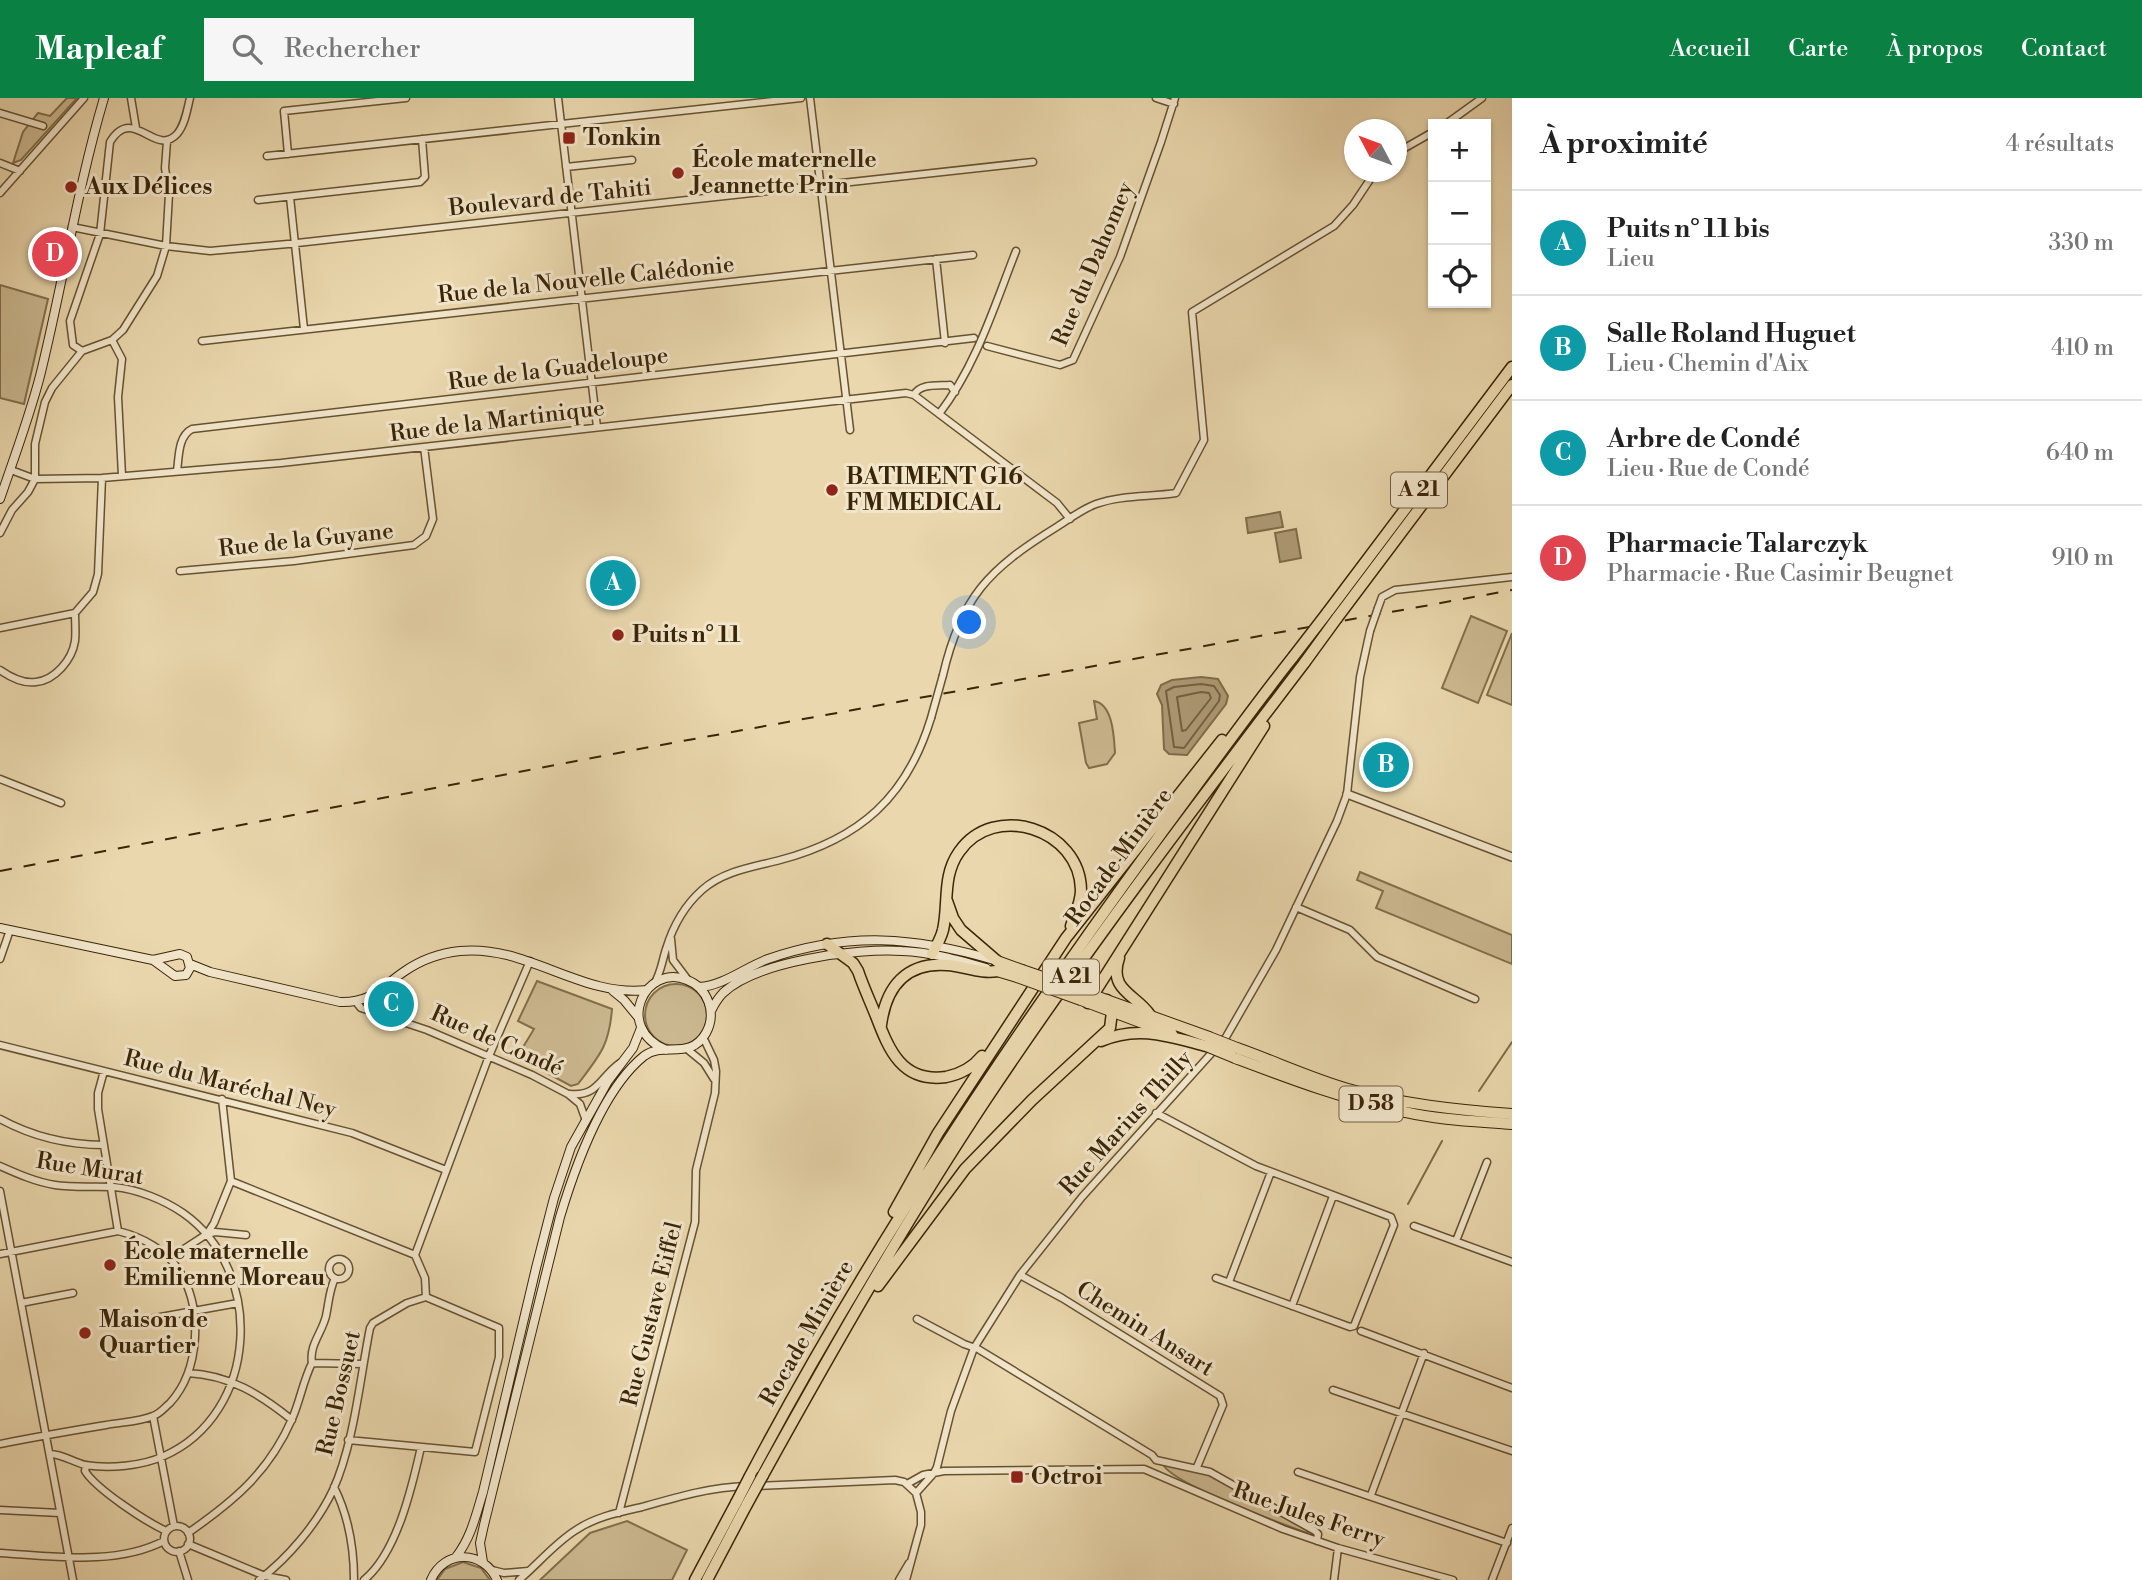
<!DOCTYPE html>
<html lang="fr">
<head>
<meta charset="utf-8">
<style>
	:root { --surface:#fff; --page:#f6f6f6; --text:#222; --muted:#767676; --line:#e0e0e0; --accent:#0b8043 }
	body { margin:0; font-family:"Libre Bodoni",serif; background:var(--page); color:var(--text) }
	.controls { position:absolute; right:21px; top:21px; display:grid; overflow:hidden; border-radius:0px; box-shadow:0 2px 5px #0004 }
	.controls button { width:63px; height:63px; display:grid; place-items:center; padding:0; border:0; border-bottom:2px solid var(--line); background:var(--surface); color:var(--text); font:35px sans-serif }
	.compass { position:absolute; left:1344px; top:21px; width:63px; height:63px; border-radius:50%; background:var(--surface); box-shadow:0 2px 5px #0004; rotate:311deg }
	.you { position:absolute; left:970px; top:525px; width:24px; height:24px; margin:-18px; border:5px solid #fff; border-radius:50%; background:#1a73e8; box-shadow:0 0 0 10px #1a73e833 }
	.badge { display:grid; place-items:center; width:46px; height:46px; border-radius:50%; background:var(--accent); color:#fff; font-size:23px; font-weight:700 }
	.pin { position:absolute; translate:-50% -50%; border:4px solid #fff; box-shadow:0 2px 7px #0006 }
	.list { margin:0; padding:0; list-style:none }
	h2 { display:flex; justify-content:space-between; align-items:center; height:91px; margin:0; padding:0 28px; font-size:30px }
	h2 small { font-size:23px; font-weight:400; color:var(--muted) }
	.list li { display:grid; grid-template-columns:46px 1fr auto; gap:21px; align-items:center; box-sizing:border-box; height:105px; padding:0 28px; border-top:2px solid var(--line) }
	.list b { display:block; font-size:26px; white-space:nowrap }
	.list p { margin:0; font-size:23px; white-space:nowrap; color:var(--muted) }
	.list em { font-size:23px; font-style:normal; color:var(--muted) }
	.icon { flex:none; width:38px; height:38px; fill:none; stroke:currentColor; stroke-width:2; stroke-linecap:round; stroke-linejoin:round }
	.map { position:relative; flex:none; width:1512px; height:1482px; overflow:hidden }
	header { display:flex; align-items:center; gap:42px; box-sizing:border-box; height:98px; padding:0 35px; background:var(--accent); color:#fff }
	header strong { font-size:33px }
	nav { display:flex; gap:38px; margin-inline-start:auto; font-size:24px }
	.search { width:490px; height:63px; background:var(--page); display:flex; align-items:center; gap:18px; box-sizing:border-box; padding:0 24px; border-radius:0px; color:var(--muted); font-size:26px }
	main { display:flex }
	aside { flex:1; background:var(--surface) }
	.map>svg:first-child { display:block }
	.green { fill:#ccb991; stroke:#836f4c; stroke-width:2 }
	.water { fill:#ae9a75; stroke:#806b49; stroke-width:2 }
	.lines { fill:none; stroke-linecap:round; stroke-linejoin:round }
	.shore { stroke:#74603e; stroke-width:2 }
	.stream { stroke:#806b49; stroke-width:2 }
	.minor-casing { stroke:#665230; stroke-width:9 }
	.tertiary-casing { stroke:#665230; stroke-width:10 }
	.secondary-casing { stroke:#3a2507; stroke-width:10 }
	.trunk-casing { stroke:#3a2507; stroke-width:12 }
	.motorway-casing { stroke:#3a2507; stroke-width:13 }
	.minor { stroke:#f1e5ca; stroke-width:6 }
	.tertiary { stroke:#f1e5ca; stroke-width:7 }
	.secondary { stroke:#f1e5ca; stroke-width:8 }
	.trunk { stroke:#ead7ad; stroke-width:10 }
	.motorway { stroke:#ead7ad; stroke-width:10 }
	.rail { stroke:#3a2507; stroke-width:2; stroke-dasharray:12 12; stroke-linecap:butt }
	.minor-bridge-casing { stroke:#665230; stroke-width:9; stroke-linecap:butt }
	.trunk-bridge-casing { stroke:#3a2507; stroke-width:12; stroke-linecap:butt }
	.motorway-bridge-casing { stroke:#3a2507; stroke-width:13; stroke-linecap:butt }
	.minor-bridge { stroke:#f1e5ca; stroke-width:6 }
	.trunk-bridge { stroke:#ead7ad; stroke-width:10 }
	.motorway-bridge { stroke:#ead7ad; stroke-width:10 }
	.poi-dot { fill:#8f2418; stroke:#f1e5ca; stroke-width:2.5 }
	.labels { text-anchor:middle; dominant-baseline:central; stroke-width:6; stroke-linejoin:round; paint-order:stroke }
	.shield { fill:#f1e5ca; stroke:#715f42; stroke-width:2 }
	.shield-label { font-size:21px; font-weight:bold; fill:#3a2507 }
	.poi-label { font-size:23px; font-weight:bold; fill:#3a2507; stroke:#f1e5ca; text-anchor:start }
	.street-label { font-size:23px; fill:#3a2507; stroke:#f1e5ca }
</style>
</head>
<body>
<header>
<strong>Mapleaf</strong>
<div class="search"><svg class="icon" aria-label="search" viewBox="0 0 24 24"><circle cx="10" cy="10" r="6"/><path d="M15 15l6 6"/></svg>Rechercher</div>
<nav><a>Accueil</a><a>Carte</a><a>À propos</a><a>Contact</a></nav>
</header>
<main>
<div class="map">
<svg width="1512" height="1482" viewBox="0 0 1512 1482">
	<rect width="100%" height="100%" fill="#ead7ad"/>
	<filter id="stains"><feTurbulence type="fractalNoise" baseFrequency=".00286" numOctaves="4"/><feColorMatrix values="0 0 0 0 .2 0 0 0 0 .09 0 0 0 0 .02 0 0 0 .5 -.17"/></filter>
	<radialGradient id="worn" r=".72"><stop offset=".6" stop-color="#630" stop-opacity="0"/><stop offset="1" stop-color="#630" stop-opacity=".3"/></radialGradient>
	<path class="green" d="M67 0H77L21 62 13 65 23 34 38 15 50 18Z
		M0 187 48 201 24 306 0 300Z
		M1471 518 1507 533 1478 605 1442 590Z
		M1512 535V607L1487 597Z
		M1094 603C1113 606 1114 639 1115 655L1107 666 1089 670 1086 665 1079 625 1097 621Z
		M1360 774 1512 837V866L1376 810 1383 793 1357 782Z
		M537 883 612 911C609 948 600 957 578 986L571 988 517 959 534 931 518 923Z
		M645 917a31 31 0 1 1 62 0a31 31 0 1 1-62 0Z
		M1165 1364 1209 1375 1309 1431 1307 1435C1280 1425 1178 1388 1164 1368Z
		M627 1423 687 1452 672 1482H540L590 1435Z
		M463 1464 481 1470 490 1482H437L445 1471Z"/>
	<path class="water" d="M1280 414 1283 429 1248 435 1246 420Z
		M1296 431 1301 460 1280 464 1275 435Z
		M1201 579 1218 581 1228 598 1226 606 1187 657 1169 656 1164 651 1162 607 1157 596 1161 587 1172 582Z"/>
	<g class="lines">
		<path class="shore" d="M1201 586 1214 588 1220 597 1219 603 1184 650 1174 649 1166 593 1174 589Z
			M1201 594 1209 595 1211 600 1186 632 1182 633 1177 599Z"/>
		<path class="stream" d="M1479 993 1512 944
			M1408 1106 1442 1043"/>
		<defs>
			<path id="minor" d="M131 0 136 30
				M558 0 597 329
				M810 0 850 332
				M1156 0 1174 6
				M0 15 43 28
				M1446 26 1482 0
				M1396 55 1433 34
				M288 56 284 13 406 0
				M267 58 801 0
				M0 65 20 73
				M566 69 632 62
				M0 95 84 0
				M290 99 304 231
				M258 102 420 84 425 79 422 41
				M72 129 166 148 210 153 288 146 1033 64
				M936 161 945 245
				M112 242 122 261 118 299 122 378
				M202 243 973 157
				M987 248 1060 267 1073 262 1120 159 1161 44 1175 0
				M82 253 73 247 70 223 100 136 110 44C133 6 155 60 177 36 185 27 187 12 190 0
				M914 297 1057 405 1070 421
				M939 316C976 268 994 209 1016 153
				M11 372 35 381 102 380 281 365 906 295 914 297C920 285 938 288 950 287L955 294
				M177 373C179 359 178 338 192 331L974 240
				M0 435 12 412 28 394 35 381V346L45 304 52 290 82 253 112 242 123 232 157 178 166 148 169 96 165 70 167 43
				M180 473 294 463 414 447 426 438 433 421 424 349
				M1378 510 1382 499 1395 492 1512 479
				M0 530 75 515
				M0 572C10 579 23 586 36 584 55 582 72 562 75 543 76 534 75 524 75 515L93 494 98 476 102 380
				M943 577C961 499 989 471 1055 430 1068 422 1082 411 1096 406 1121 397 1150 399 1176 395L1204 342 1192 214 1334 128 1353 107 1375 74
				M0 681 61 705
				M1296 809 1350 832 1377 859 1475 901
				M671 841 673 862 688 882
				M0 861 10 832
				M654 886C661 875 662 863 666 851 673 828 684 808 702 792 723 773 753 769 780 762 860 741 907 699 931 620
				M356 904 361 910 427 932 532 977 568 996 580 1006 585 1020
				M0 947 352 1035 446 1072
				M687 951 704 965 714 981
				M104 973 98 995V1011L118 1133
				M570 996C598 999 600 979 620 965
				M1156 1015 1256 1068 1391 1119 1394 1127 1354 1228 1350 1229 1216 1180
				M0 1021C33 1039 67 1047 104 1047
				M0 1068C18 1076 36 1084 55 1087 75 1090 94 1088 114 1089 137 1091 164 1102 183 1115 266 1173 259 1316 164 1358 142 1368 109 1371 85 1367 73 1364 62 1356 50 1356
				M231 1083 415 1157
				M0 1093 73 1482
				M1414 1128 1512 1164
				M207 1136 215 1134 246 1137
				M1456 1143 1487 1064
				M0 1156 118 1133C142 1139 167 1152 180 1174 203 1211 200 1272 170 1305 165 1309 160 1316 153 1318 139 1324 121 1324 106 1327 70 1333 35 1339 0 1346
				M415 1157 489 958 530 863
				M415 1157 425 1180 426 1199
				M170 1160 207 1136 214 1125 231 1083 222 1001
				M329 1171a10 10 0 1 1 20 0a10 10 0 1 1-20 0Z
				M1020 1177 1062 1200 1220 1298 1223 1307 1197 1369
				M1229 1184 1271 1074
				M21 1205 73 1195
				M1292 1208 1333 1098
				M917 1221 964 1246 978 1251 1152 1357 1156 1362
				M144 1222 238 1205
				M1361 1233 1512 1290
				M312 1265C309 1247 322 1235 326 1218 329 1204 329 1193 335 1180
				M188 1275C229 1277 260 1296 292 1322
				M1333 1292 1512 1353
				M153 1318 174 1428
				M1156 1362 1210 1374 1315 1433 1318 1436 1317 1443
				M86 1367 85 1373C96 1391 145 1423 166 1433
				M1298 1374 1507 1445
				M907 1386 923 1377 944 1373 1144 1371 1283 1431 1338 1450 1453 1482
				M758 1388 895 1382 904 1384 916 1395
				M334 1389C348 1417 354 1451 354 1482
				M916 1395 934 1375 937 1369 951 1313 974 1250 1020 1177 1082 1099 1226 939 1276 852 1337 723 1347 696 1360 579 1370 533
				M1371 1397 1424 1255
				M0 1412 60 1415
				M619 1415 695 1124 696 1072 715 995 716 973 714 962 703 939
				M164 1441a13 13 0 1 1 26 0a13 13 0 1 1-26 0Z
				M188 1435C234 1403 269 1374 292 1321 300 1303 303 1283 312 1265L363 1266
				M188 1446 265 1478 286 1482
				M179 1453 188 1482
				M0 1455C53 1458 115 1468 164 1443
				M492 1472 504 1475 528 1473
				M259 1482C288 1460 317 1426 333 1392 354 1346 360 1280 370 1230L373 1225 407 1205 426 1199 499 1230V1259L475 1354 348 1342
				M364 1482C397 1455 412 1389 421 1349
				M519 1482C538 1466 555 1445 576 1432 595 1419 620 1414 642 1409 677 1399 711 1389 747 1388
				M899 1482 909 1465
				M906 1482 921 1427V1414L916 1395
				M1334 1482 1338 1450
				M1492 1482 1512 1430"/>
			<path id="tertiary" d="M1347 696 1512 759"/>
			<path id="secondary" d="M0 401C14 360 29 320 40 278 63 186 77 91 104 0
				M0 830 153 862 180 856 187 859 190 870 186 877 175 878 153 862
				M190 866 210 874 340 904C372 905 381 889 405 873 421 862 441 855 460 853 526 846 582 900 647 892
				M699 889C723 888 746 869 768 861 849 833 915 839 994 862
				M613 893 624 902 638 919
				M711 913C714 907 717 901 723 895 757 863 856 850 902 853 930 854 958 862 986 870
				M456 1459C471 1440 476 1417 483 1394L536 1170 554 1100 571 1049 608 983 633 950 641 930
				M483 1464 480 1445 484 1427 560 1119C575 1069 603 991 644 958 664 943 690 963 706 935 717 915 708 890 687 882 646 865 613 929 666 952
				M431 1482C444 1451 484 1452 497 1482"/>
			<path id="trunk" d="M997 863 1022 872
				M997 873 1017 879
				M1087 895 1209 939
				M1081 902 1172 936
				M1237 950C1274 963 1310 980 1348 991 1401 1006 1457 1012 1512 1016
				M1235 960C1291 981 1346 1002 1405 1014 1440 1022 1476 1023 1512 1026"/>
			<path id="motorway" d="M1327 515 1512 269
				M1337 520 1512 287
				M947 803 953 820 961 832 997 863
				M827 846 853 865 858 873C863 888 870 903 876 918 889 952 902 985 946 979 961 976 973 969 982 958
				M932 856C936 849 941 840 943 832 949 805 942 778 959 754 994 703 1080 731 1081 792 1081 805 1075 816 1071 828
				M1119 860C1108 893 1136 896 1150 917
				M1088 905 1264 628
				M881 927C886 889 906 864 947 867 964 868 981 876 997 873
				M1101 943C1138 927 1168 938 1206 948
				M894 1114 938 1035 1066 840 1222 642
				M878 1188 965 1071 1032 1002 1110 930 1112 914 1107 902
				M763 1377C834 1249 906 1122 987 1000 1087 850 1196 707 1305 564
				M750 1378C869 1153 1010 942 1160 737 1204 678 1247 617 1293 559
				M695 1482 736 1405
				M707 1482 746 1408"/>
		</defs>
		<use href="#minor" class="minor-casing"/>
		<use href="#tertiary" class="tertiary-casing"/>
		<use href="#secondary" class="secondary-casing"/>
		<use href="#trunk" class="trunk-casing"/>
		<use href="#motorway" class="motorway-casing"/>
		<use href="#minor" class="minor"/>
		<use href="#tertiary" class="tertiary"/>
		<use href="#secondary" class="secondary"/>
		<use href="#trunk" class="trunk"/>
		<use href="#motorway" class="motorway"/>
		<path class="rail" d="M0 773 650 649 1512 492"/>
		<defs>
			<path id="minor-bridge" d="M1370 533 1378 510
				M931 620 943 577"/>
			<path id="trunk-bridge" d="M1022 872 1086 894
				M1017 879 1081 902
				M1209 939 1237 950
				M1206 948 1235 960"/>
			<path id="motorway-bridge" d="M1293 559 1327 515
				M1305 564 1337 520
				M736 1405 750 1378
				M746 1408 763 1377"/>
		</defs>
		<use href="#minor-bridge" class="minor-bridge-casing"/>
		<use href="#trunk-bridge" class="trunk-bridge-casing"/>
		<use href="#motorway-bridge" class="motorway-bridge-casing"/>
		<use href="#minor-bridge" class="minor-bridge"/>
		<use href="#trunk-bridge" class="trunk-bridge"/>
		<use href="#motorway-bridge" class="motorway-bridge"/>
	</g>
	<g class="poi-dot">
		<rect x="562" y="33" width="14" height="14" rx="3.5"/>
		<circle cx="678" cy="75" r="7"/>
		<circle cx="71" cy="89" r="7"/>
		<circle cx="832" cy="392" r="7"/>
		<circle cx="618" cy="537" r="7"/>
		<circle cx="110" cy="1167" r="7"/>
		<circle cx="85" cy="1235" r="7"/>
		<rect x="1010" y="1372" width="14" height="14" rx="3.5"/>
	</g>
	<g class="labels">
		<g class="shield">
			<rect x="1391" y="374.5" width="56" height="35" rx="5"/>
			<rect x="1043" y="861.5" width="56" height="35" rx="5"/>
			<rect x="1339.5" y="988.5" width="63" height="35" rx="5"/>
		</g>
		<g class="shield-label">
			<text x="1419" y="392">A 21</text>
			<text x="1071" y="879">A 21</text>
			<text x="1371" y="1006">D 58</text>
		</g>
		<g class="poi-label">
			<text x="583" y="40">Tonkin</text>
			<text x="692" y="62">École maternelle<tspan x="692" dy="26">Jeannette Prin</tspan></text>
			<text x="85" y="89">Aux Délices</text>
			<text x="846" y="379">BATIMENT G16<tspan x="846" dy="26">FM MEDICAL</tspan></text>
			<text x="632" y="537">Puits n° 11</text>
			<text x="124" y="1154">École maternelle<tspan x="124" dy="26">Emilienne Moreau</tspan></text>
			<text x="99" y="1222">Maison de<tspan x="99" dy="26">Quartier</tspan></text>
			<text x="1031" y="1379">Octroi</text>
		</g>
		<g class="street-label">
			<text transform="translate(550 100) rotate(-6)">Boulevard de Tahiti</text>
			<text transform="translate(1093 166) rotate(-67)">Rue du Dahomey</text>
			<text transform="translate(586 182) rotate(-6)">Rue de la Nouvelle Calédonie</text>
			<text transform="translate(558 271) rotate(-7)">Rue de la Guadeloupe</text>
			<text transform="translate(497 323) rotate(-7)">Rue de la Martinique</text>
			<text transform="translate(306 442) rotate(-6)">Rue de la Guyane</text>
			<text transform="translate(1119 759) rotate(-54)">Rocade Minière</text>
			<text transform="translate(497 943) rotate(24)">Rue de Condé</text>
			<text transform="translate(230 986) rotate(14)">Rue du Maréchal Ney</text>
			<text transform="translate(1126 1025) rotate(-48)">Rue Marius Thilly</text>
			<text transform="translate(90 1071) rotate(9)">Rue Murat</text>
			<text transform="translate(652 1216) rotate(-76)">Rue Gustave Eiffel</text>
			<text transform="translate(1145 1231) rotate(32)">Chemin Ansart</text>
			<text transform="translate(807 1235) rotate(-60)">Rocade Minière</text>
			<text transform="translate(339 1295) rotate(-77)">Rue Bossuet</text>
			<text transform="translate(1309 1417) rotate(19)">Rue Jules Ferry</text>
		</g>
	</g>
	<rect width="100%" height="100%" filter="url(#stains)"/>
	<rect width="100%" height="100%" fill="url(#worn)"/>
</svg>
<div class="controls">
<button>+</button>
<button>−</button>
<button><svg class="icon" aria-label="locate" viewBox="0 0 24 24"><circle cx="12" cy="12" r="6"/><path d="M12 2v4M12 18v4M2 12h4M18 12h4"/></svg></button>
</div>
<svg class="compass" viewBox="-18 -18 36 36"><path d="M0-13l5 13h-10z" fill="#e53935"/><path d="M0 13l5-13h-10z" fill="#767676"/></svg>
<div class="you"></div>
<div class="pin badge" style="left:613px;top:485px;background:#0f9aa8">A</div>
<div class="pin badge" style="left:1386px;top:667px;background:#0f9aa8">B</div>
<div class="pin badge" style="left:391px;top:906px;background:#0f9aa8">C</div>
<div class="pin badge" style="left:55px;top:156px;background:#e0444e">D</div>
</div>
<aside>
<h2>À proximité<small>4 résultats</small></h2>
<ul class="list">
<li><span class="badge" style="background:#0f9aa8">A</span><div><b>Puits n° 11 bis</b><p>Lieu</p></div><em>330 m</em></li>
<li><span class="badge" style="background:#0f9aa8">B</span><div><b>Salle Roland Huguet</b><p>Lieu · Chemin d'Aix</p></div><em>410 m</em></li>
<li><span class="badge" style="background:#0f9aa8">C</span><div><b>Arbre de Condé</b><p>Lieu · Rue de Condé</p></div><em>640 m</em></li>
<li><span class="badge" style="background:#e0444e">D</span><div><b>Pharmacie Talarczyk</b><p>Pharmacie · Rue Casimir Beugnet</p></div><em>910 m</em></li>
</ul>
</aside>
</main>
</body>
</html>
